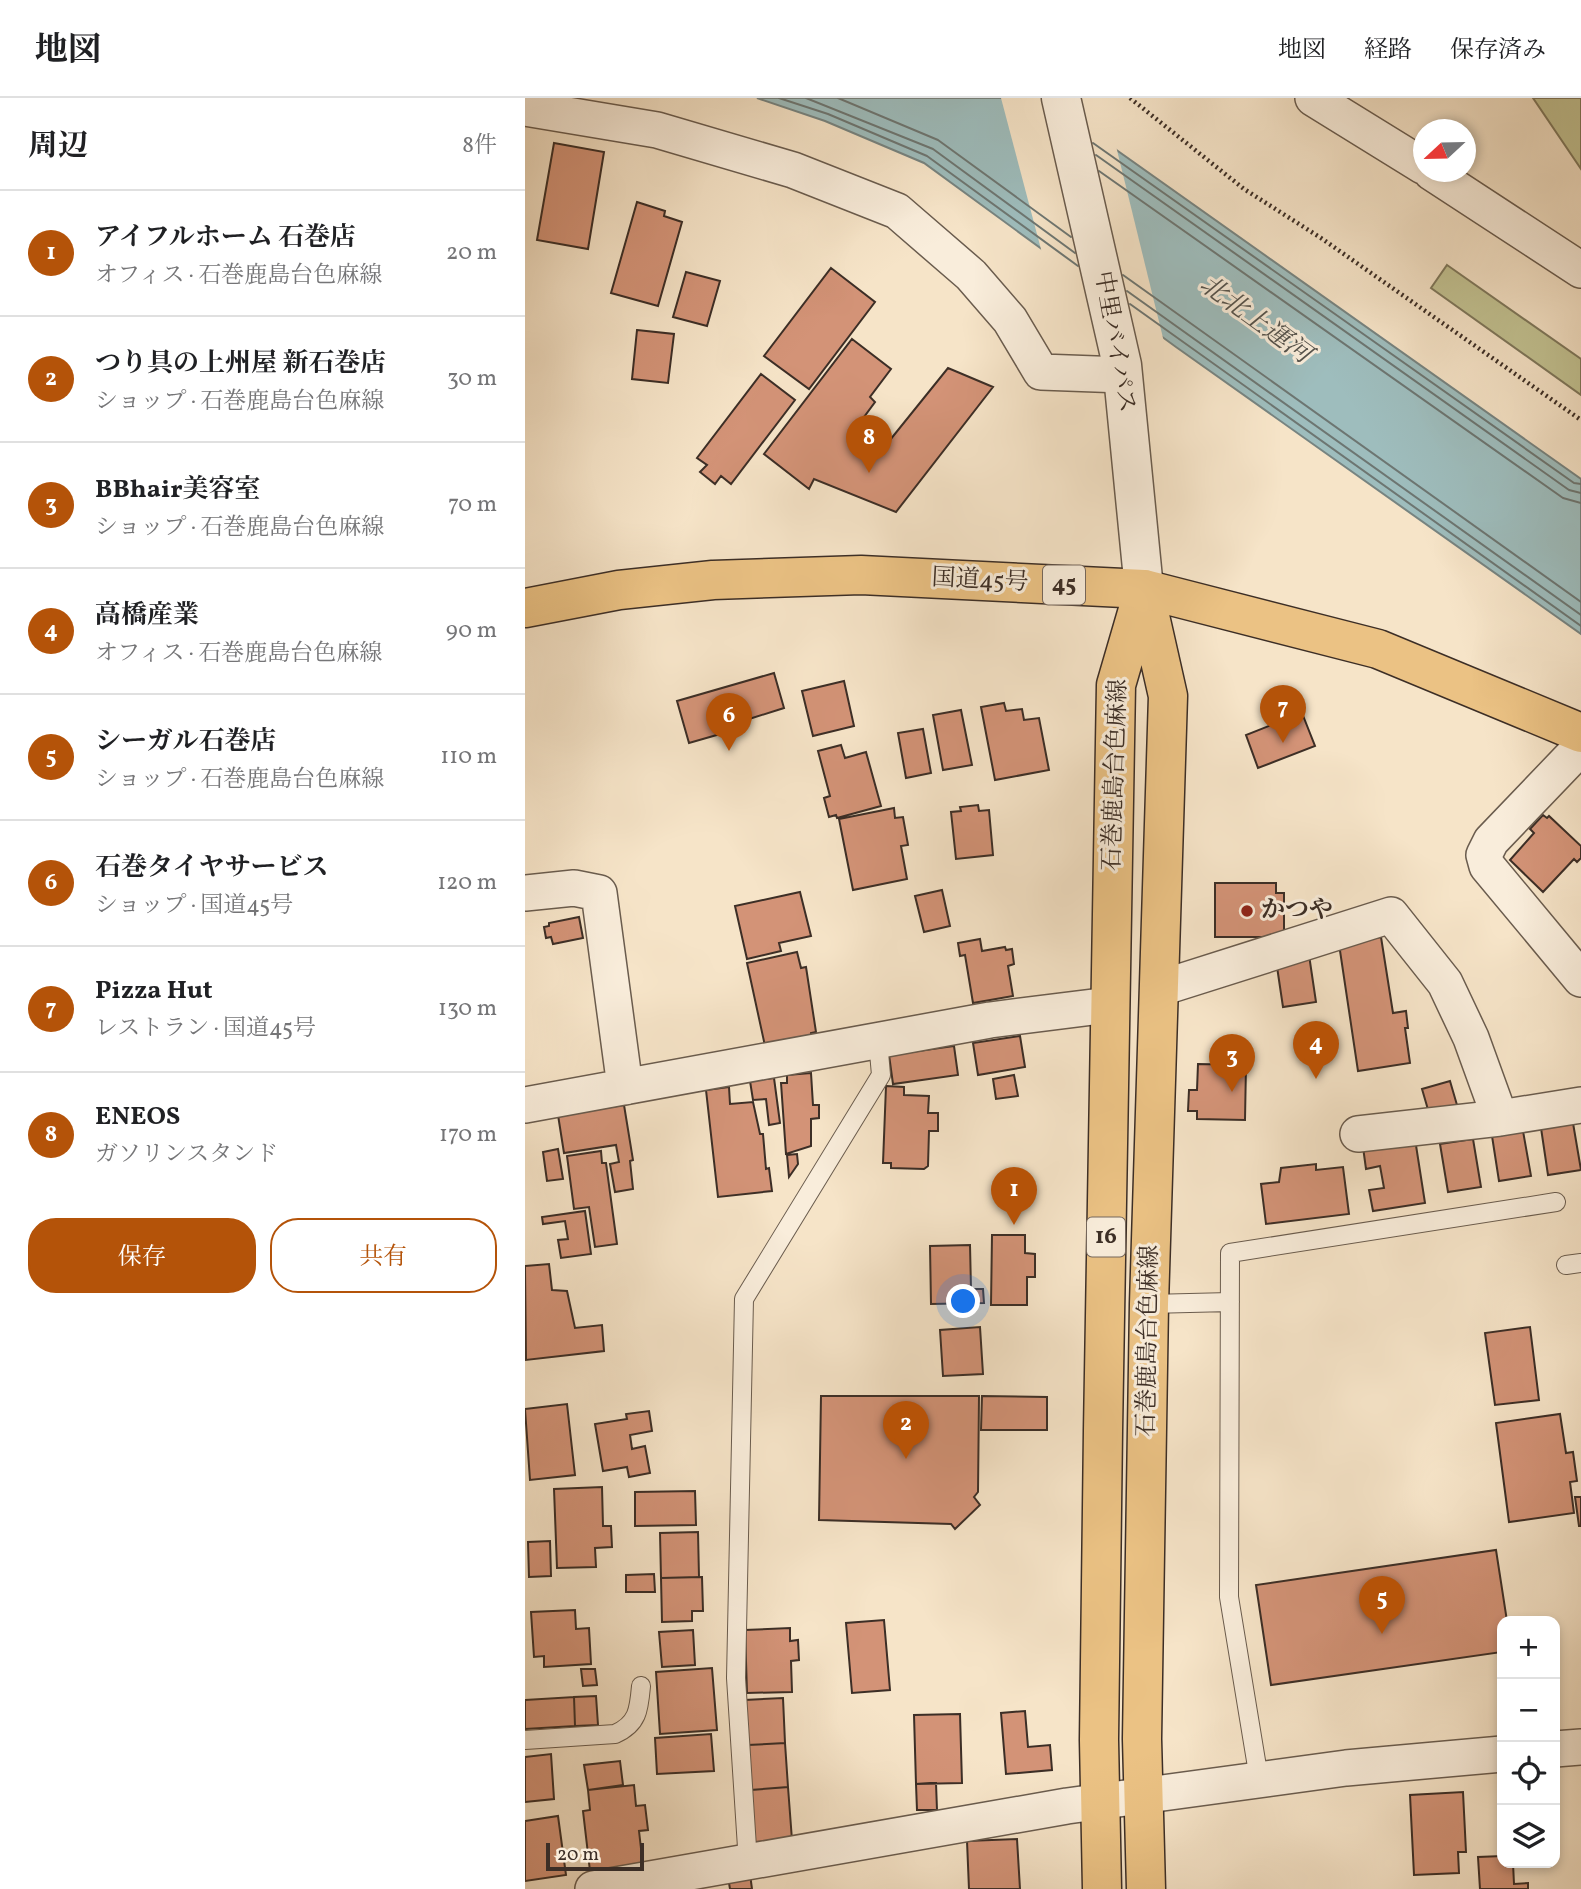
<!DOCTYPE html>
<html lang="ja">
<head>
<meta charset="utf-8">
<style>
	:root { --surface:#fff; --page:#f6f6f6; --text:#202124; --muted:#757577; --line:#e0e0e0; --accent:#b45309 }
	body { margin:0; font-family:Vollkorn,"Noto Serif JP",serif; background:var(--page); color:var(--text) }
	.controls { position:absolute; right:21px; bottom:21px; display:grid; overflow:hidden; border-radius:14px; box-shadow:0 4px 10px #0003 }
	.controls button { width:63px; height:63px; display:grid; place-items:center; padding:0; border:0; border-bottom:2px solid var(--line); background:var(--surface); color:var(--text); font:35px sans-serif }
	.compass { position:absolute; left:888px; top:21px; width:63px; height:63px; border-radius:50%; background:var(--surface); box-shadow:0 4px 10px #0003; rotate:248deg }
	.scale { position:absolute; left:21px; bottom:18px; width:98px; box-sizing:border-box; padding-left:7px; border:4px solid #3c2e26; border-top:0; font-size:19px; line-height:24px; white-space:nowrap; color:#3c2e26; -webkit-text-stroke:5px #f9eddb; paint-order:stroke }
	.you { position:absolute; left:439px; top:1204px; width:24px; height:24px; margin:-18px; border:5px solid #fff; border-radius:50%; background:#1a73e8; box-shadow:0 0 0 10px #1a73e833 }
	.badge { display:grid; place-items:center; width:46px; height:46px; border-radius:50%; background:var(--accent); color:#fff; font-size:23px; font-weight:700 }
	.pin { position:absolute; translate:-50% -58px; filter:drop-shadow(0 2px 4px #0008) }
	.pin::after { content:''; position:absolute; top:37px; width:24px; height:21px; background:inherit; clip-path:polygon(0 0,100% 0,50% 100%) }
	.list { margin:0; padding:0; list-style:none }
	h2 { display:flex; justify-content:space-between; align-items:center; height:91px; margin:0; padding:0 28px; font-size:30px }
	h2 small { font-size:23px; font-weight:400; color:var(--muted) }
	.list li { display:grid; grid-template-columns:46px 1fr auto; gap:21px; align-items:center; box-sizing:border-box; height:126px; padding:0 28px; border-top:2px solid var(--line) }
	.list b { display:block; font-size:26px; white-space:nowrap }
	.list p { margin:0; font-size:23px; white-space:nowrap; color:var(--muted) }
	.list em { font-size:23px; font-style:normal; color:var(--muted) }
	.actions { display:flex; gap:14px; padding:21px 28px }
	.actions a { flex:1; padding:16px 0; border:2px solid var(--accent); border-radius:28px; text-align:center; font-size:24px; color:var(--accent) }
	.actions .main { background:var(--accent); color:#fff }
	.icon { flex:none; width:38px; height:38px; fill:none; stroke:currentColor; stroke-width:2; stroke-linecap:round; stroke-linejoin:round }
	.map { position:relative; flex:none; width:1056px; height:1791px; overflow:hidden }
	header { display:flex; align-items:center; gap:42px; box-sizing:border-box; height:98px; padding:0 35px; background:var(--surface); border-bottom:2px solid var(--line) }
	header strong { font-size:33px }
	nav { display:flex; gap:38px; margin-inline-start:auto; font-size:24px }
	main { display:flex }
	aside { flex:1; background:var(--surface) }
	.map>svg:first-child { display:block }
	.green { fill:#c2c292; stroke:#7f785c; stroke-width:2 }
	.water { fill:#9ebdbd; stroke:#778481; stroke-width:2 }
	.pier { fill:#f6e4c8 }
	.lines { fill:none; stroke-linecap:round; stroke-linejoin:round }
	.shore { stroke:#6d7672; stroke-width:2 }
	.building { fill:#d39377; stroke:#3c2e26; stroke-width:2 }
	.service-casing { stroke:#6a5c4e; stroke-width:20 }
	.minor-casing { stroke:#6a5c4e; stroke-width:38 }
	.tertiary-casing { stroke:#6a5c4e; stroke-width:41 }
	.primary-casing { stroke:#3c2e26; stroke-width:41 }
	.trunk-casing { stroke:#3c2e26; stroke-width:41 }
	.path { stroke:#3c2e26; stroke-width:4.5; stroke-dasharray:2 3.5; stroke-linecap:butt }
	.service { stroke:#f9eddb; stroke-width:18 }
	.minor { stroke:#f9eddb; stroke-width:35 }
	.tertiary { stroke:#f9eddb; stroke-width:38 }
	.primary { stroke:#ebc284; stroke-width:38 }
	.trunk { stroke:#ebc284; stroke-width:38 }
	.poi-dot { fill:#8f2418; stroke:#f9eddb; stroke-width:2.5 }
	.labels { text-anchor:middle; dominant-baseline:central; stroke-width:6; stroke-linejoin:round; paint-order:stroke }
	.shield { fill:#f9eddb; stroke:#75675c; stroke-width:2 }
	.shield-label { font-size:23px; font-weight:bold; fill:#3c2e26 }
	.street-label { font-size:24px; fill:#3c2e26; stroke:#f9eddb }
	.poi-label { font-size:24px; font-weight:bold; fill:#3c2e26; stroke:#f9eddb; text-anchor:start }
	.water-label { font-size:26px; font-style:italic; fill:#54524c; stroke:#f9eddb }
</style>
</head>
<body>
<header>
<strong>地図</strong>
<nav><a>地図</a><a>経路</a><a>保存済み</a></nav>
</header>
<main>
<aside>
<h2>周辺<small>8件</small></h2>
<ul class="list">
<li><span class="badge">1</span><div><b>アイフルホーム 石巻店</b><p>オフィス · 石巻鹿島台色麻線</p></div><em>20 m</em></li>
<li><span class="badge">2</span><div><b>つり具の上州屋 新石巻店</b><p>ショップ · 石巻鹿島台色麻線</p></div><em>30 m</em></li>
<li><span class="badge">3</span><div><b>BBhair美容室</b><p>ショップ · 石巻鹿島台色麻線</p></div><em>70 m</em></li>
<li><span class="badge">4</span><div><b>高橋産業</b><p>オフィス · 石巻鹿島台色麻線</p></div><em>90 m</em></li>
<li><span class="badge">5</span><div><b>シーガル石巻店</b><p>ショップ · 石巻鹿島台色麻線</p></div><em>110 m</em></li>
<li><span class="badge">6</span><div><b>石巻タイヤサービス</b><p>ショップ · 国道45号</p></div><em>120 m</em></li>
<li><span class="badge">7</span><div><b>Pizza Hut</b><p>レストラン · 国道45号</p></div><em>130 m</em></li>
<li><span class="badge">8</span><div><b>ENEOS</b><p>ガソリンスタンド</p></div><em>170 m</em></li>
</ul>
<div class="actions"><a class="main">保存</a><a>共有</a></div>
</aside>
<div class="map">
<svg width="1056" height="1791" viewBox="0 0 1056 1791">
	<rect width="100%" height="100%" fill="#f6e4c8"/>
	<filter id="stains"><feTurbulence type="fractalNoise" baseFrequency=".00286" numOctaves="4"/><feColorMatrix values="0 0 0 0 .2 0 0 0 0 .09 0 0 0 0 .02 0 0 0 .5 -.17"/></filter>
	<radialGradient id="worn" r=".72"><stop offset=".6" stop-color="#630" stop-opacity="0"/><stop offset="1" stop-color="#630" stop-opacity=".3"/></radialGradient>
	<path class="green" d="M1008 0H1056V71Z
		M922 167 1056 261V297L906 190Z"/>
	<path class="water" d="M232 0H518L1056 381V536L651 249 399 65 300 23Z"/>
	<path class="pier" d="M476 0H524L591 48 639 244 517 155Z"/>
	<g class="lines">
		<path class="shore" d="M254 0 303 16 402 58 553 168
			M281 0 408 51 550 155
			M313 0 413 42 546 139
			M568 45 1049 385 1056 386
			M571 57 1044 392 1056 395
			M574 73 1038 400 1056 405
			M598 177 1056 504
			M602 193 1056 517
			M605 206 1056 528"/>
	</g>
	<path class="building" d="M29 45 79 54 63 151 12 142Z
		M112 104 140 113 139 118 157 124 133 208 86 195Z
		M306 170 350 204 284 291 239 258Z
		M161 174 195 183 182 228 148 219Z
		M112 232 149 236 143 285 107 281Z
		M327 241 366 271 345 299 350 304 325 338 357 352 423 270 468 289 371 414 289 381 284 391 239 356Z
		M236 276 270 302 206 386 196 378 190 386 175 374 182 367 172 360Z
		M249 575 259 610 221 622 223 628 164 645 152 603Z
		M319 583 329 628 288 638 277 593Z
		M479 605 481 613 497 611 499 622 514 620 524 672 470 682 456 609Z
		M436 612 447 667 418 672 408 617Z
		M777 615 790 648 733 670 721 637Z
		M398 631 406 675 381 680 373 635Z
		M316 647 320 660 341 654 356 708 312 720 311 717 304 719 299 700 305 698 293 653Z
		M453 707 454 713 464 712 468 757 431 761 426 714 436 713 435 709Z
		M369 710 370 720 378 719 383 747 376 748 382 781 328 792 314 721Z
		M1018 717 1022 720 1024 718 1056 748V760L1052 764 1049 761 1018 794 985 762 1009 735 1005 731Z
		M690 785H751V795H759V839H690Z
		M417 792 425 828 399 834 390 798Z
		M275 794 286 838 254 845 256 853 222 861 210 808Z
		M54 819 58 840 28 846 26 839 21 840 19 829 24 828V825Z
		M856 839 868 915 881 913 883 930H880L885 965 833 973 814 846Z
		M455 841 457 853 480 849 481 852 487 851 489 866 483 868 488 898 448 905 440 857 435 858 433 845Z
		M272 854 276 870 281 869 291 934 286 935V938L240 948 222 865Z
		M784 857 791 904 758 909 751 862Z
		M495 938 500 969 453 977 448 945Z
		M429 948 433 977 368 986 364 957Z
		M673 966 721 967 720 1022 672 1021V1013H663L664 992H672Z
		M286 975 288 1007H294V1020L286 1021V1048L261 1056 256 985H262V977Z
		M489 977 493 998 471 1001 468 981Z
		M249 980 255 1025 244 1027 241 1001 228 1002 225 983Z
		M925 983 932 1007 904 1015 897 991Z
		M361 988 379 989V997L404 998 403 1015H413V1033H404L403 1068 399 1071 366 1070V1065H358Z
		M204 989 205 1006 228 1004 235 1036H238L241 1071 244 1070 247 1093 193 1099 181 992Z
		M99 1007 108 1062 105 1063 108 1091 90 1094 85 1066 94 1064 91 1047 39 1055 33 1017Z
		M1048 1025 1056 1072 1023 1077 1016 1030Z
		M998 1033 1006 1078 974 1083 967 1038Z
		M890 1041 900 1105 848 1113 844 1092 859 1090 855 1068 841 1071 838 1049Z
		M948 1041 956 1089 923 1094 915 1046Z
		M33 1051 38 1081 22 1083 18 1054Z
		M76 1053 77 1065H81L92 1146 70 1149 64 1109 49 1111 42 1058Z
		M272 1056 273 1066 264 1079 262 1057Z
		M791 1066V1072L818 1069 824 1116 741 1126 736 1086 754 1084 756 1070Z
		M60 1113 66 1156 36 1160 33 1142 43 1141 40 1123 18 1126 17 1119Z
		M467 1137H500V1155L510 1156V1179H502V1207H466Z
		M445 1147 446 1191H458L459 1205 406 1206 405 1148Z
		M24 1166 27 1192 42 1193 50 1230 77 1227 79 1253 1 1262 0 1168Z
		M455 1229 458 1276 418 1278 415 1232Z
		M1005 1229 1014 1302 970 1307 960 1235Z
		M296 1298H454L453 1394 449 1399 455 1407 430 1431 426 1426 294 1422Z
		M457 1298 522 1299V1332H456Z
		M42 1306 50 1377 5 1382 0 1311Z
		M124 1313 127 1333 105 1337 107 1351 120 1348 125 1375 104 1379 102 1369 78 1373 70 1326 102 1321 101 1316Z
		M1035 1316 1041 1355 1048 1354 1052 1383 1045 1384 1049 1415 984 1424 971 1325Z
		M77 1389 78 1428H86L87 1449 70 1450 71 1469 32 1470 29 1391Z
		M170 1393 171 1427 110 1428V1394Z
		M1050 1399H1056V1428H1054Z
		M173 1434 174 1479 136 1480 135 1435Z
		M25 1443 26 1478 4 1479 3 1444Z
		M971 1452 982 1523H977V1554L746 1587 731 1487Z
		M129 1476 130 1494H101V1477Z
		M177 1479 178 1513H167V1523L137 1524 136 1480Z
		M50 1512 51 1531 64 1530 66 1566 19 1569V1558L9 1559 6 1514Z
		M359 1522 365 1592 327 1595 321 1525Z
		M265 1530V1543L273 1542 274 1562 266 1563 267 1594 222 1595 220 1532Z
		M168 1532 170 1567 137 1569 134 1534Z
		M187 1570 192 1632 135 1636 131 1574Z
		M56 1571H70L72 1587 58 1588Z
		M71 1598 73 1627 50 1628 49 1599Z
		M49 1599 50 1628 0 1631V1602Z
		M258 1600 260 1645 223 1647 220 1602Z
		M500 1613 503 1649 525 1647 527 1672 481 1676 476 1615Z
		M435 1616 437 1685 391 1686 389 1617Z
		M186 1636 189 1673 132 1676 130 1640Z
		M260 1645 263 1689 226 1692 223 1647Z
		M26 1656 29 1701 0 1704V1659Z
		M95 1663 98 1687 63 1692 59 1667Z
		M411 1685 412 1712H392L391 1686Z
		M109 1687 111 1708 120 1707 123 1732 114 1733 118 1768 65 1773 58 1713 65 1712 63 1692Z
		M263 1689 267 1742 230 1744 226 1692Z
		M938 1694 941 1754H933L934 1775 889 1777 885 1697Z
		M33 1718 41 1777 0 1783V1723Z
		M492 1741 495 1791H444L442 1743Z
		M977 1758V1765H988L989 1786 1003 1785V1791H955L953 1759Z
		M225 1776 227 1791H205L203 1779Z"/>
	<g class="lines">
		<defs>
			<path id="service" d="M1041 1167 1056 1165
				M624 1206 705 1204
				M0 1642 90 1636C113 1626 114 1611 116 1588
				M734 1681 704 1499 705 1155 1031 1104
				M223 1765 211 1580 219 1201 356 977 353 943"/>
			<path id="minor" d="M788 0 898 68
				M0 10 132 32 268 72 372 113 446 177 485 222 516 274 598 277
				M906 74 1056 172
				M1056 649 966 743 959 757 962 768 1056 881
				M0 795 49 790 74 795 100 989
				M636 890 866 817 920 885 946 940 975 1020
				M0 1007 465 922 584 907
				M833 1036 975 1020 1056 1007
				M1030 1651 1056 1649
				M68 1791 542 1708 821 1670 977 1656"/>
			<path id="tertiary" d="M536 0 597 267 619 491"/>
			<path id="primary" d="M620 496 643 598 624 1206 617 1641 621 1791
				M577 1791 574 1642 578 1333 591 587 619 491"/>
			<path id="trunk" d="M0 510 94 492 188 482 336 477 619 491 853 551 1056 635"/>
		</defs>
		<use href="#service" class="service-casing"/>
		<use href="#minor" class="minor-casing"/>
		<use href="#tertiary" class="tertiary-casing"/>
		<use href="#primary" class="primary-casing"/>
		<use href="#trunk" class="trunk-casing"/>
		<path class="path" d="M605 0 719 91 796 140 1056 322"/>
		<use href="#service" class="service"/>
		<use href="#minor" class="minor"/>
		<use href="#tertiary" class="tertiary"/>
		<use href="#primary" class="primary"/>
		<use href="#trunk" class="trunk"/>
	</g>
	<circle class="poi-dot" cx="722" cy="813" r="7"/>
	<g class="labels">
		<g class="shield">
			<rect x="518" y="467.5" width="42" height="39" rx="5"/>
			<rect x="562" y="1119.5" width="38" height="39" rx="5"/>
		</g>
		<g class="shield-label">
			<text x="539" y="487">45</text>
			<text x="581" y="1139">16</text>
		</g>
		<g class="street-label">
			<text transform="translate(589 244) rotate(80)">中里バイパス</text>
			<text transform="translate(455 483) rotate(3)">国道45号</text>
			<text transform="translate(591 677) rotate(-88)">石巻鹿島台色麻線</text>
			<text transform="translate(624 1243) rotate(-89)">石巻鹿島台色麻線</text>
		</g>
		<g class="poi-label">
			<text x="736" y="813">かつや</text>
		</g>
		<g class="water-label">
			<text transform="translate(730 222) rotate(36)">北北上運河</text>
		</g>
	</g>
	<rect width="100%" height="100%" filter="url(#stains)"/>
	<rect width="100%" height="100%" fill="url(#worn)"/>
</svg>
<div class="controls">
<button>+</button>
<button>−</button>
<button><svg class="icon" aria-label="locate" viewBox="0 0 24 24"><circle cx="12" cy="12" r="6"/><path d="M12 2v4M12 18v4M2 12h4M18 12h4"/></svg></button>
<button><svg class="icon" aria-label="layers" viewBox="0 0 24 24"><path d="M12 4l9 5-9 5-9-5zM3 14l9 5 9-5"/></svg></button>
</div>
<svg class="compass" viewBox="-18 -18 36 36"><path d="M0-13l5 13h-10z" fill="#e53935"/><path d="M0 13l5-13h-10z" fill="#757577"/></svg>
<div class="scale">20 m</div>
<div class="you"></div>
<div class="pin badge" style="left:489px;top:1127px">1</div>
<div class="pin badge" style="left:381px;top:1361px">2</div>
<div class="pin badge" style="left:707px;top:994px">3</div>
<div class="pin badge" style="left:791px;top:981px">4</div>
<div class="pin badge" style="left:857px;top:1536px">5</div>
<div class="pin badge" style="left:204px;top:653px">6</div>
<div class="pin badge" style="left:758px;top:645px">7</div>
<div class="pin badge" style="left:344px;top:375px">8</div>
</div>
</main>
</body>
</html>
